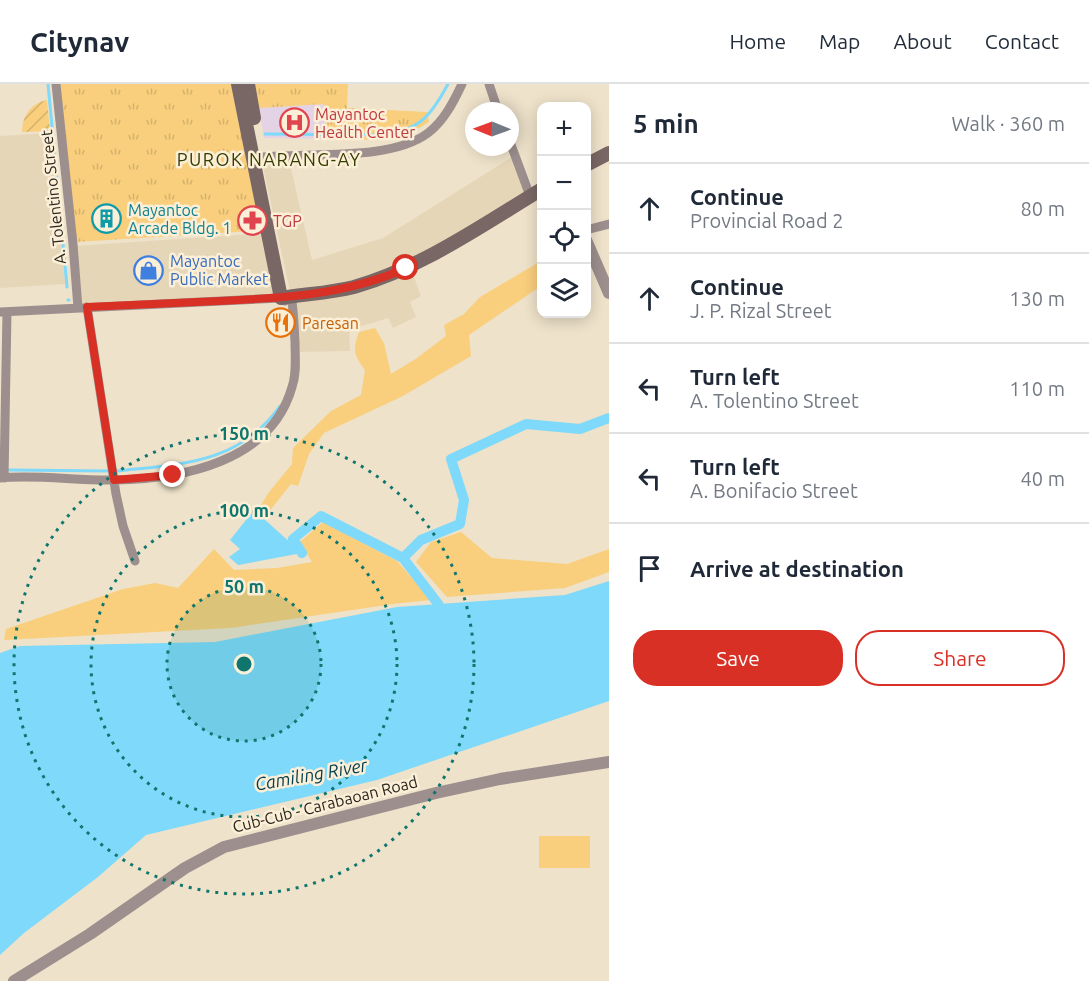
<!DOCTYPE html>
<html lang="en">
<head>
<meta charset="utf-8">
<style>
	:root { --surface:#fff; --page:#f6f6f7; --text:#1f2937; --muted:#747a83; --line:#e0e1e3; --accent:#d93025 }
	body { margin:0; font-family:Ubuntu,sans-serif; background:var(--page); color:var(--text) }
	.controls { position:absolute; right:18px; top:18px; display:grid; overflow:hidden; border-radius:12px; box-shadow:0 3px 15px #0003 }
	.controls button { width:54px; height:54px; display:grid; place-items:center; padding:0; border:0; border-bottom:2px solid var(--line); background:var(--surface); color:var(--text); font:30px sans-serif }
	.compass { position:absolute; left:465px; top:18px; width:54px; height:54px; border-radius:50%; background:var(--surface); box-shadow:0 3px 15px #0003; rotate:271deg }
	.stop { position:absolute; width:18px; height:18px; margin:-14px; border:4px solid #d93025; border-radius:50%; background:#fff }
	.stop.end { background:#d93025; border-color:#fff; box-shadow:0 2px 6px #0008 }
	.list { margin:0; padding:0; list-style:none }
	h2 { display:flex; justify-content:space-between; align-items:center; height:78px; margin:0; padding:0 24px; font-size:26px }
	h2 small { font-size:20px; font-weight:400; color:var(--muted) }
	.list li { display:grid; grid-template-columns:39px 1fr auto; gap:18px; align-items:center; box-sizing:border-box; height:90px; padding:0 24px; border-top:2px solid var(--line) }
	.list b { display:block; font-size:22px; white-space:nowrap }
	.list p { margin:0; font-size:20px; white-space:nowrap; color:var(--muted) }
	.list em { font-size:20px; font-style:normal; color:var(--muted) }
	.actions { display:flex; gap:12px; padding:18px 24px }
	.actions a { flex:1; padding:14px 0; border:2px solid var(--accent); border-radius:24px; text-align:center; font-size:21px; color:var(--accent) }
	.actions .main { background:var(--accent); color:#fff }
	.icon { flex:none; width:33px; height:33px; fill:none; stroke:currentColor; stroke-width:2; stroke-linecap:round; stroke-linejoin:round }
	.map { position:relative; flex:none; width:609px; height:897px; overflow:hidden }
	header { display:flex; align-items:center; gap:36px; box-sizing:border-box; height:84px; padding:0 30px; background:var(--surface); border-bottom:2px solid var(--line) }
	header strong { font-size:28px }
	nav { display:flex; gap:33px; margin-inline-start:auto; font-size:21px }
	main { display:flex }
	aside { flex:1; background:var(--surface) }
	.map>svg:first-child { display:block }
	.built { fill:#e6d6b8 }
	.medical { fill:#e4d3e4 }
	.grass { fill:#f9cf7d }
	.park { fill:url(#park-tufts) }
	.garden { fill:url(#garden-furrows) }
	.water { fill:#7fd9fa }
	.lines { fill:none; stroke-linecap:round; stroke-linejoin:round }
	.stream { stroke:#7fd9fa; stroke-width:3 }
	.canal { stroke:#7fd9fa; stroke-width:10 }
	.minor { stroke:#9c8f8e; stroke-width:9 }
	.tertiary { stroke:#9c8f8e; stroke-width:12 }
	.secondary { stroke:#796765; stroke-width:14 }
	.route { stroke:#d93025; stroke-width:8 }
	.ring { fill:none; stroke:#0f766e; stroke-width:3; stroke-dasharray:3 6 }
	.labels { text-anchor:middle; dominant-baseline:central; stroke-width:5; stroke-linejoin:round; paint-order:stroke }
	.health-label { font-size:16px; fill:#be3a42; stroke:#fcefd7; text-anchor:start }
	.street-label { font-size:16px; fill:#29241c; stroke:#fcefd7 }
	.culture-label { font-size:16px; fill:#0d838f; stroke:#fcefd7; text-anchor:start }
	.shop-label { font-size:16px; fill:#366cbe; stroke:#fcefd7; text-anchor:start }
	.food-label { font-size:16px; fill:#c56008; stroke:#fcefd7; text-anchor:start }
	.neighbourhood-label { font-size:18px; letter-spacing:1.5px; fill:#343d00; stroke:#fcefd7 }
	.water-label { font-size:18px; font-style:italic; fill:#053e4f; stroke:#fcefd7 }
	.centre { fill:#0f766e; stroke:#fcefd7; stroke-width:3 }
	.ring-label { font-size:18px; text-anchor:middle; font-weight:bold; fill:#0f766e; stroke:#fcefd7; stroke-width:5; stroke-linejoin:round; paint-order:stroke }
</style>
</head>
<body>
<header>
<strong>Citynav</strong>
<nav><a>Home</a><a>Map</a><a>About</a><a>Contact</a></nav>
</header>
<main>
<div class="map">
<svg width="609" height="897" viewBox="0 0 609 897">
	<defs>
		<pattern id="park-tufts" width="24" height="20" patternUnits="userSpaceOnUse" patternTransform="scale(1.5)"><rect width="24" height="20" fill="#f9cf7d"/><path d="M3 7l-1-3M5 7V3M7 7l1-3M15 17l-1-3M17 17v-4M19 17l1-3" fill="none" stroke="#d5b26b"/></pattern>
		<pattern id="garden-furrows" width="10" height="10" patternUnits="userSpaceOnUse" patternTransform="scale(1.5)"><rect width="10" height="10" fill="#f9cf7d"/><path d="M-1 1l2-2M0 10L10 0M9 11l2-2" fill="none" stroke="#d5b26b"/></pattern>
	</defs>
	<rect width="100%" height="100%" fill="#eee2ca"/>
	<path class="built" d="M51 49 65 200 0 204V52Z
		M288 71 312 176 383 154 515 71 530 112 410 182 421 212 410 218 416 233 393 244 388 234 349 246 350 267 295 268 291 212 261 73Z
		M266 149 278 211 79 221 75 162Z"/>
	<path class="medical" d="M324 20 326 55 264 54 259 24Z"/>
	<path class="grass" d="M541 177V202L469 251 471 272 403 312 324 349 309 370 298 402 291 400 268 429 261 421 269 408 292 380 293 364 331 327 361 311 365 286C354 271 352 266 359 248L375 244 384 259 391 290 417 274 446 252 444 241 464 230 480 213Z
		M323 438 397 477 431 516 393 520 231 544 4 556 6 545 123 505 155 499 178 504 214 465 234 486 277 484 312 478 300 458Z
		M461 448 492 474 567 480 609 465V488L565 504 447 513 416 478 431 458Z
		M539 752H590V784H539Z"/>
	<path class="park" d="M60 0H233L266 146 76 158Z
		M255 0H348L347 24 427 28 429 38 414 47 392 56 326 55 324 20 259 24Z"/>
	<path class="garden" d="M47 16 50 47 22 48C22 32 31 19 47 16Z"/>
	<path class="water" d="M254 426 302 469 238 481 229 473 240 465 230 456Z
		M609 497V617L377 696 146 751 98 793 24 849 0 871V569L20 562 215 558 397 523 565 511Z"/>
	<g class="lines">
		<path class="stream" d="M48 0 67 203
			M265 50 381 51C419 47 431 32 448 0
			M68 216H69
			M9 386 107 387
			M116 387C180 380 238 381 280 322"/>
		<path class="canal" d="M302 469 293 455 321 432 403 474
			M439 521 403 474 421 456 460 440 464 416 451 375 526 340 580 345 609 334"/>
		<path class="minor" d="M56 0 73 160 78 224
			M489 0 498 27
			M510 58 530 112
			M253 74C302 67 388 79 428 49 444 37 454 17 462 0
			M586 146 609 140
			M87 223 116 410 123 442 135 477
			M0 228 281 214 285 217
			M0 394C35 390 78 397 115 396 182 395 271 378 292 303 297 289 295 273 295 258 294 242 294 227 291 212
			M4 394 7 228"/>
		<path class="tertiary" d="M586 156 609 209
			M14 897 90 850 185 784 224 763 436 709 500 695 609 678"/>
		<path class="secondary" d="M238 0 281 214C305 210 330 209 354 203 423 183 481 142 542 105
			M248 0 254 34
			M586 81 609 69"/>
	</g>
	<g class="lines">
		<path class="route" d="M173 391 114 396 87 223C131 221 175 219 219 217 282 214 347 211 406 184"/>
	</g>
	<circle cx="244" cy="580" r="77" fill="#0f766e" fill-opacity=".12"/>
	<g class="ring">
		<circle cx="244" cy="580" r="77"/>
		<circle cx="244" cy="580" r="153"/>
		<circle cx="244" cy="580" r="230"/>
	</g>
	<defs>
		<symbol id="hospital-ring" viewBox="-11 -11 22 22"><circle r="9.5" fill="#fcefd7" stroke="#e0444e" stroke-width="1.5"/><path d="M-5-5h3v3.5h4V-5h3V5h-3V1.5h-4V5h-3Z" fill="#e0444e"/></symbol>
		<symbol id="building-ring" viewBox="-11 -11 22 22"><circle r="9.5" fill="#fcefd7" stroke="#0f9aa8" stroke-width="1.5"/><path d="M-4-6H4V6H1V3H-1V6H-4ZM-2.5-4.3h1.7v1.8h-1.7ZM.8-4.3h1.7v1.8H.8ZM-2.5-1h1.7V.8h-1.7ZM.8-1h1.7V.8H.8Z" fill="#0f9aa8"/></symbol>
		<symbol id="pharmacy-ring" viewBox="-11 -11 22 22"><circle r="9.5" fill="#fcefd7" stroke="#e0444e" stroke-width="1.5"/><path d="M-2-6h4v4h4v4h-4v4h-4v-4h-4v-4h4Z" fill="#e0444e"/></symbol>
		<symbol id="shop-ring" viewBox="-11 -11 22 22"><circle r="9.5" fill="#fcefd7" stroke="#3f7fe0" stroke-width="1.5"/><path d="M-5-2.5h2.3a2.7 3.5 0 0 1 5.4 0H5L5.5 6h-11ZM-1.5-2.5h3a1.5 2.3 0 0 0-3 0Z" fill="#3f7fe0"/></symbol>
		<symbol id="restaurant-ring" viewBox="-11 -11 22 22"><circle r="9.5" fill="#fcefd7" stroke="#e8710a" stroke-width="1.5"/><path d="M-5-6h1v4h1v-4h1v4h1v-4h1v5L-1.5 .5V6h-2V.5L-5-1ZM5-6V6H3V1.5H1.5Q1.5-4 5-6Z" fill="#e8710a"/></symbol>
	</defs>
	<g fill-rule="evenodd">
		<use href="#hospital-ring" x="278" y="22" width="33" height="33"/>
		<use href="#building-ring" x="90" y="118" width="33" height="33"/>
		<use href="#pharmacy-ring" x="236" y="120" width="33" height="33"/>
		<use href="#shop-ring" x="132" y="170" width="33" height="33"/>
		<use href="#restaurant-ring" x="264" y="222" width="33" height="33"/>
	</g>
	<g class="labels">
		<g class="health-label">
			<text x="315" y="30">Mayantoc<tspan x="315" dy="18">Health Center</tspan></text>
			<text x="273" y="137">TGP</text>
		</g>
		<g class="street-label">
			<text transform="translate(53 113) rotate(-96)">A. Tolentino Street</text>
			<text transform="translate(325 720) rotate(-14)">Cub-Cub - Carabaoan Road</text>
		</g>
		<g class="culture-label">
			<text x="128" y="126">Mayantoc<tspan x="128" dy="18">Arcade Bldg. 1</tspan></text>
		</g>
		<g class="shop-label">
			<text x="170" y="177">Mayantoc<tspan x="170" dy="18">Public Market</tspan></text>
		</g>
		<g class="food-label">
			<text x="302" y="239">Paresan</text>
		</g>
		<g class="neighbourhood-label">
			<text x="269" y="75">PUROK NARANG-AY</text>
		</g>
		<g class="water-label">
			<text transform="translate(311 690) rotate(-10)">Camiling River</text>
		</g>
	</g>
	<circle cx="244" cy="580" r="9" class="centre"/>
	<g class="ring-label">
		<text x="244" y="356">150 m</text>
		<text x="244" y="433">100 m</text>
		<text x="244" y="509">50 m</text>
	</g>
</svg>
<div class="controls">
<button>+</button>
<button>−</button>
<button><svg class="icon" aria-label="locate" viewBox="0 0 24 24"><circle cx="12" cy="12" r="6"/><path d="M12 2v4M12 18v4M2 12h4M18 12h4"/></svg></button>
<button><svg class="icon" aria-label="layers" viewBox="0 0 24 24"><path d="M12 4l9 5-9 5-9-5zM3 14l9 5 9-5"/></svg></button>
</div>
<svg class="compass" viewBox="-18 -18 36 36"><path d="M0-13l5 13h-10z" fill="#e53935"/><path d="M0 13l5-13h-10z" fill="#747a83"/></svg>
<div class="stop" style="left:406px;top:184px"></div>
<div class="stop end" style="left:173px;top:391px"></div>
</div>
<aside>
<h2>5 min<small>Walk · 360 m</small></h2>
<ul class="list">
<li><svg class="icon" aria-label="ahead" viewBox="0 0 24 24"><path d="M12 20V5M6 11l6-6 6 6"/></svg><div><b>Continue</b><p>Provincial Road 2</p></div><em>80 m</em></li>
<li><svg class="icon" aria-label="ahead" viewBox="0 0 24 24"><path d="M12 20V5M6 11l6-6 6 6"/></svg><div><b>Continue</b><p>J. P. Rizal Street</p></div><em>130 m</em></li>
<li><svg class="icon" aria-label="left" viewBox="0 0 24 24"><path d="M17 20v-9H6M10 6l-5 5 5 5"/></svg><div><b>Turn left</b><p>A. Tolentino Street</p></div><em>110 m</em></li>
<li><svg class="icon" aria-label="left" viewBox="0 0 24 24"><path d="M17 20v-9H6M10 6l-5 5 5 5"/></svg><div><b>Turn left</b><p>A. Bonifacio Street</p></div><em>40 m</em></li>
<li><svg class="icon" aria-label="arrive" viewBox="0 0 24 24"><path d="M6 21V4h12l-3 4 3 4H6"/></svg><div><b>Arrive at destination</b></div></li>
</ul>
<div class="actions"><a class="main">Save</a><a>Share</a></div>
</aside>
</main>
</body>
</html>
